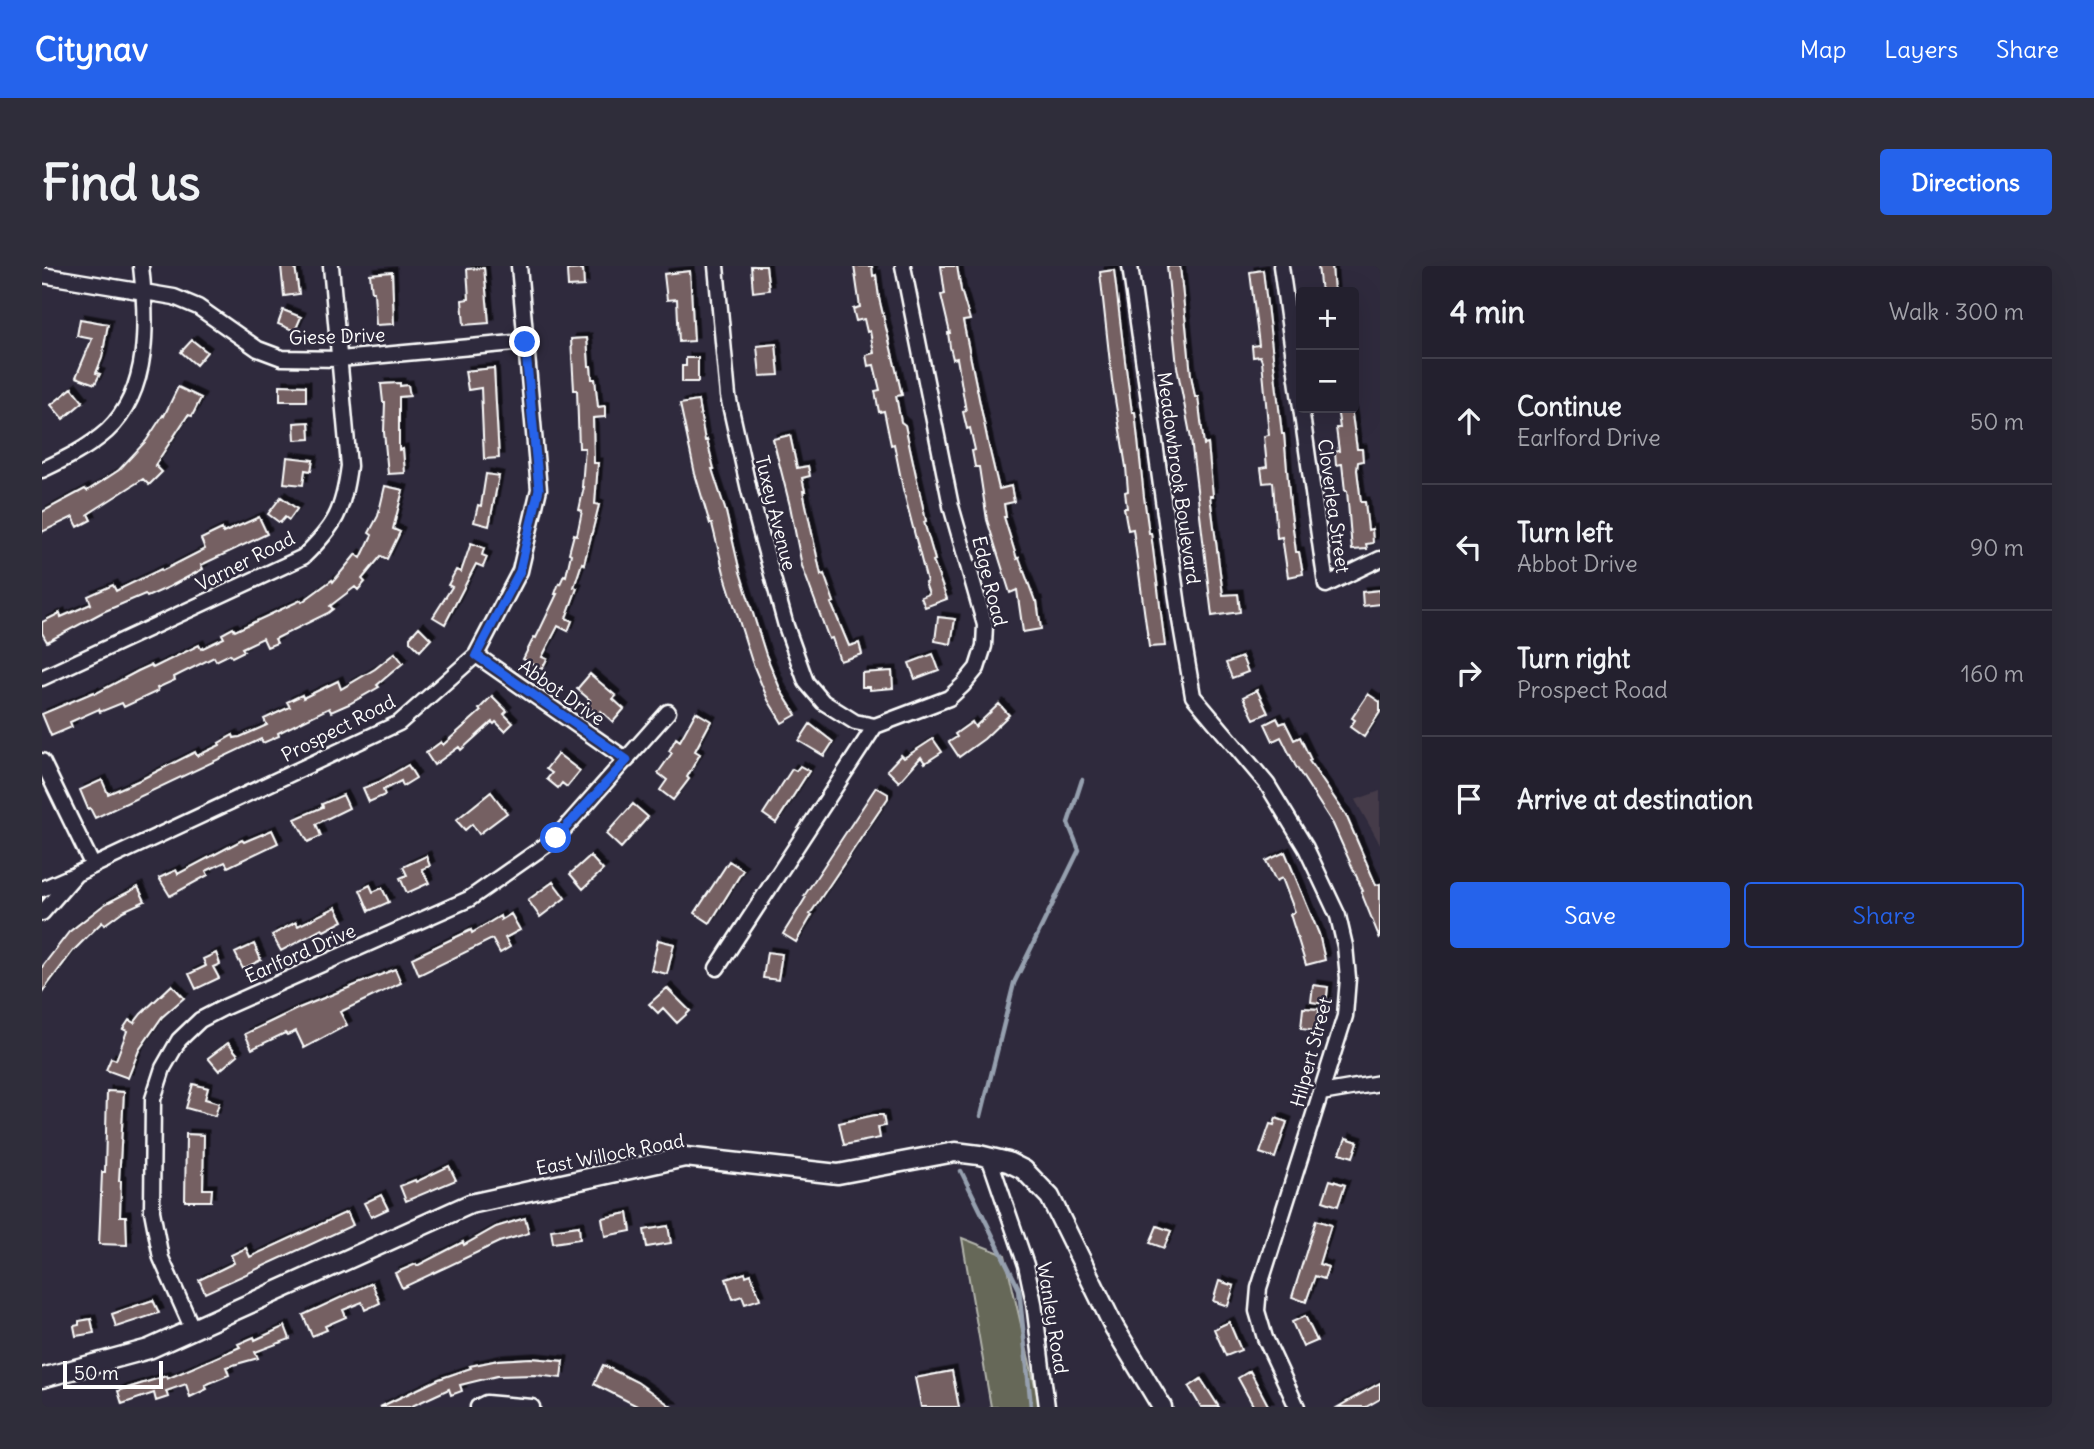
<!DOCTYPE html>
<html lang="en">
<head>
<meta charset="utf-8">
<style>
	:root { --surface:#23202e; --page:#2f2d3a; --text:#f1f3f6; --muted:#a3a3aa; --line:#403e4a; --accent:#2563eb }
	body { margin:0; font-family:Delius,sans-serif; background:var(--page); color:var(--text) }
	.controls { position:absolute; right:21px; top:21px; display:grid; overflow:hidden; border-radius:7px; box-shadow:0 7px 28px #0002 }
	.controls button { width:63px; height:63px; display:grid; place-items:center; padding:0; border:0; border-bottom:2px solid var(--line); background:var(--surface); color:var(--text); font:35px sans-serif }
	.scale { position:absolute; left:21px; bottom:18px; width:100px; box-sizing:border-box; padding-left:7px; border:4px solid #fff; border-top:0; font-size:19px; line-height:24px; white-space:nowrap; color:#fff; -webkit-text-stroke:5px #2f2a3d; paint-order:stroke }
	.stop { position:absolute; width:21px; height:21px; margin:-16px; border:5px solid #2563eb; border-radius:50%; background:#fff }
	.stop.end { background:#2563eb; border-color:#fff; box-shadow:0 2px 7px #0008 }
	.list { margin:0; padding:0; list-style:none }
	h2 { display:flex; justify-content:space-between; align-items:center; height:91px; margin:0; padding:0 28px; font-size:30px }
	h2 small { font-size:23px; font-weight:400; color:var(--muted) }
	.list li { display:grid; grid-template-columns:46px 1fr auto; gap:21px; align-items:center; box-sizing:border-box; height:126px; padding:0 28px; border-top:2px solid var(--line) }
	.list b { display:block; font-size:26px; white-space:nowrap }
	.list p { margin:0; font-size:23px; white-space:nowrap; color:var(--muted) }
	.list em { font-size:23px; font-style:normal; color:var(--muted) }
	.actions { display:flex; gap:14px; padding:21px 28px }
	.actions a { flex:1; padding:16px 0; border:2px solid var(--accent); border-radius:7px; text-align:center; font-size:24px; color:var(--accent) }
	.actions .main { background:var(--accent); color:#fff }
	.icon { flex:none; width:38px; height:38px; fill:none; stroke:currentColor; stroke-width:2; stroke-linecap:round; stroke-linejoin:round }
	.map { position:relative; flex:none; width:1338px; height:1141px; overflow:hidden; border-radius:7px }
	header { display:flex; align-items:center; gap:42px; box-sizing:border-box; height:98px; padding:0 35px; background:var(--accent); color:#fff }
	header strong { font-size:33px }
	nav { display:flex; gap:38px; margin-inline-start:auto; font-size:24px }
	.intro { display:flex; align-items:center; justify-content:space-between; box-sizing:border-box; height:168px; padding:0 42px }
	h1 { margin:0; font-size:49px }
	.button { padding:18px 32px; border-radius:7px; background:var(--accent); color:#fff; font-size:24px; font-weight:700 }
	main { display:flex; gap:42px; padding:0 42px }
	aside { flex:1; background:var(--surface); border-radius:7px; box-shadow:0 7px 28px #0002 }
	.map>svg:first-child { display:block }
	.built { fill:#443a48 }
	.green { fill:#666859; stroke:#b2b4ac; stroke-width:2 }
	.lines { fill:none; stroke-linecap:round; stroke-linejoin:round }
	.stream { stroke:#96a0af; stroke-width:4.5 }
	.building { fill:#746062; stroke:#fff; stroke-width:2; filter:url(#shadow) }
	.minor-casing { stroke:#fff; stroke-width:19 }
	.tertiary-casing { stroke:#fff; stroke-width:23 }
	.minor { stroke:#2f2a3d; stroke-width:14 }
	.tertiary { stroke:#2f2a3d; stroke-width:18 }
	.route { stroke:#2563eb; stroke-width:9 }
	.labels { text-anchor:middle; dominant-baseline:central; stroke-width:5; stroke-linejoin:round; paint-order:stroke }
	.street-label { font-size:19px; fill:#fff; stroke:#2f2a3d }
</style>
</head>
<body>
<header>
<strong>Citynav</strong>
<nav><a>Map</a><a>Layers</a><a>Share</a></nav>
</header>
<div class="intro"><h1>Find us</h1><a class="button">Directions</a></div>
<main>
<div class="map">
<svg width="1338" height="1141" viewBox="0 0 1338 1141">
	<defs>
		<filter id="shadow"><feDropShadow dx="4.5" dy="-4.5" stdDeviation="0" flood-color="#0009"/></filter>
	</defs>
	<rect width="100%" height="100%" fill="#2f2a3d"/>
	<filter id="ink" filterUnits="userSpaceOnUse"><feTurbulence type="fractalNoise" baseFrequency=".0143" numOctaves="2"/><feDisplacementMap in="SourceGraphic" scale="14" xChannelSelector="R" yChannelSelector="G"/><feConvolveMatrix kernelMatrix="1 2 1 2 8 2 1 2 1" color-interpolation-filters="sRGB"/></filter>
	<g filter="url(#ink)">
		<path class="built" d="M1338 525V578L1313 534Z"/>
		<path class="green" d="M920 972 963 989 998 1141H949Z"/>
		<g class="lines">
			<path class="stream" d="M939 850 972 717 1037 584 1026 557 1040 514
				M919 905 977 1023 989 1141"/>
		</g>
		<path class="building" d="M239 0H253L257 28 242 30Z
			M709 0H724L727 24 711 26Z
			M812 0H830L831 10 834 9 837 32 860 129 854 130 859 156 863 159 884 255 882 256 893 294 891 295 905 333 883 341 879 331 887 328 883 317 885 316 861 223 852 178 849 179 842 145 837 146 833 125 838 124 832 99 826 100 824 89 832 87 828 65 825 66 822 53 814 55 811 43 818 41Z
			M899 0H915L919 24 928 54 921 55 947 181 957 223 969 220 972 236 962 238 964 251H962L975 293 977 292 993 335H995L999 363 981 366 975 324 968 327 945 254 937 201H933L930 185 933 184 928 162 925 163 921 146 924 145 915 92 911 93 908 81 906 67H908L899 29 903 28Z
			M1125 0H1138L1149 109 1153 131H1156L1162 179 1166 178 1171 230H1168L1181 329 1196 328 1198 346 1170 350 1149 173 1135 101Z
			M1276 0H1290L1292 26H1279Z
			M442 2 447 57 422 59 420 34 427 33 425 3Z
			M541 3 542 20 526 21 525 4Z
			M1072 4 1083 95 1090 146H1093L1102 231 1107 267H1109L1123 380 1107 381 1091 263 1086 264 1082 242H1085L1083 226 1086 225 1084 201 1070 115 1058 6Z
			M1221 4 1240 168H1242L1248 239 1254 286H1257L1261 308 1246 311 1240 271 1235 272 1231 216 1221 217 1219 202 1225 201 1222 170 1227 169 1220 95 1218 90 1211 91 1210 80 1217 79 1208 6Z
			M648 5 652 75 637 76 635 33 625 34 622 8Z
			M350 6 352 58 334 59 332 26H330L328 8Z
			M241 44 259 51 253 65 236 58Z
			M38 53 66 58 60 92 54 107 58 108 53 118 34 111 50 73 35 70Z
			M545 72 547 100H549L550 113H553L556 141 563 140V151L551 152 552 197H556L553 238 557 239 542 298 540 297 532 321 535 322 524 352 530 355 526 365 516 360 500 391 505 393 500 403 481 393 492 371 494 372 515 328H513L517 317 518 318 522 309 524 310 529 288 527 287 532 268 535 269 540 245 537 244 542 221H540L543 182H537L535 124H532L529 73Z
			M150 74 165 86 154 99 139 86Z
			M734 78 737 109 718 110 715 80Z
			M644 92H656V116H640V100H644Z
			M452 102 457 192 442 193 439 122 426 124 423 105Z
			M358 117V120L366 119 368 130 357 131V184L361 183 363 207 346 208 342 166 343 136H341L339 118Z
			M238 119 264 120V135H238Z
			M136 121 159 132 150 150 146 149 113 199 120 206 107 219 101 213 46 248 49 254 36 261 31 251 0 266V246L43 223 45 225 77 204 104 175 121 149 122 150Z
			M30 122 41 136 21 153 9 139Z
			M656 135 663 175 665 174 672 203H670L684 246 698 306 724 389 739 425 754 449 740 457 726 434 710 396 682 307 670 258H668L653 208 638 138Z
			M1295 142H1309L1315 183H1320L1321 195 1316 196 1315 204 1319 236H1323L1326 264 1330 263 1331 277 1324 278 1325 283 1310 284 1305 225H1303L1300 198 1294 199 1293 186 1297 185 1294 162H1298Z
			M267 156 268 173 253 174 252 157Z
			M748 169 755 202 766 200 768 210 760 212 763 225H761L779 309 782 308 792 336 789 337 807 380 817 377 820 388 798 395 790 372 787 373 760 300 748 240 731 173Z
			M245 191 271 194 269 205 263 204 261 219 242 217Z
			M444 208 457 210 447 260 432 256 436 239 439 240Z
			M343 220 361 224 351 263 358 266 345 293 339 290 320 313 323 316 316 324 313 321 288 340 291 343 286 347 233 373 235 377 225 381 221 372 200 382 202 385 190 391 188 388 174 395 172 391 132 411 133 414 115 422 116 425 82 441 80 437 58 446 57 443 28 456 30 461 9 470 0 448 52 426 53 428 96 405 109 399 111 402 157 379 159 383 182 372 180 368 191 362 193 365 259 334 260 336 290 314 291 316 314 288 319 292 330 269 327 267 336 250Z
			M239 231 255 243 247 254 243 251 238 257 226 248Z
			M217 251 225 268 159 299 161 303 127 321 105 331 103 328 61 346 5 376 0 367V356L18 347 19 351 49 338 46 330 71 319 74 325 119 303 120 305 163 283 159 273 180 263 181 267Z
			M429 277 442 282 440 289 445 291 441 301 434 298 403 358 391 351 410 321 406 319 414 304 419 306Z
			M1338 324V338L1321 340 1320 326Z
			M896 351 913 353 909 378 893 375Z
			M377 361 389 373 378 385 368 375V371Z
			M353 387 361 397 335 419 337 421 307 438 289 446 287 442 236 467 237 470 221 477 219 473 53 552 48 542 46 543 38 524 60 514 66 528 98 514 153 486 155 490 178 479 177 477 191 469 192 472 198 471 225 459 222 453 248 441 245 436 260 429 261 432 296 415 299 423 333 403Z
			M891 388 897 404 873 413 867 397Z
			M1200 391 1206 406 1190 412 1184 397Z
			M850 405 851 422 828 424V421H820V407Z
			M548 408 574 430 571 433 582 443 571 456 559 445 556 449 544 439 548 434 535 423Z
			M1215 424 1226 447 1212 453 1201 431Z
			M1326 428 1338 436V446L1322 471 1308 461 1313 454 1310 452Z
			M450 430 465 445 462 448 471 457 463 465 454 456 452 458 450 456 419 484 417 481 392 499 384 487 399 476 401 479 439 445 437 443Z
			M957 438 967 449 942 473 917 491 907 476 915 471 913 468 930 456 933 461Z
			M654 446 669 455 653 485 658 488 645 511 647 513 631 534 618 524 625 514 616 507 630 487 627 485 634 472 638 475Z
			M1235 452 1238 458 1243 456 1252 474 1258 471 1269 494 1267 495 1304 549 1334 619 1338 618V673L1319 626 1321 625 1291 558 1253 499 1239 471 1231 475 1223 458Z
			M768 458 791 476 782 490 757 475Z
			M891 473 900 486 883 497 879 491 857 516 845 504 859 489 862 492Z
			M516 488 538 505 525 521 520 517 516 522 505 513 510 507 504 503Z
			M366 499 374 512 361 520 359 515 341 524 343 529 327 536 321 522 337 516Z
			M758 500 767 505 734 557 721 548 750 503 754 505Z
			M834 521 846 528V532L768 648 770 649 754 676 741 668 764 631 762 630Z
			M449 526 465 547 437 568 430 558 423 564 414 554Z
			M301 529 307 542 274 558 279 570 266 576 253 553 281 541 280 538Z
			M591 538 606 551 579 582 564 568Z
			M230 564 236 577 186 601 183 596 164 605 166 609 128 630 117 612 134 604 136 608 200 574 202 576Z
			M1243 586 1277 668 1283 694 1264 699 1248 648 1253 646 1240 612 1234 615 1224 595Z
			M384 590 388 600 380 603 387 617 365 627 358 612 365 609 361 601Z
			M548 590 561 604 541 623 528 608Z
			M687 595 701 604 668 657 653 647Z
			M511 616 523 632 498 651 486 634Z
			M328 619 331 626 340 622 347 636 327 645 318 624Z
			M96 621 103 635 81 645 62 659 60 656 31 685 0 726V701L27 666 63 638Z
			M294 641 301 655 282 665 280 663 239 685 230 669 254 656 256 660Z
			M469 648 478 664 463 672 468 681 458 687 450 673 377 709 370 692 429 664 430 667 458 650 459 654Z
			M616 674 632 678 625 708 609 704Z
			M212 678 219 694 201 703 193 687Z
			M725 686 740 688 736 714 721 712Z
			M174 687 178 698 171 701 177 712 154 723 147 708 164 700 161 693Z
			M353 703 359 717 298 746 305 759 262 782 254 765 245 769 243 767 210 783 203 768 257 742Z
			M130 719 142 732 120 751 97 784 86 812 64 804 69 792 74 794 85 765 81 763 87 754 92 757 99 748Z
			M1271 719 1286 721 1284 738 1269 736Z
			M625 722 648 745 635 757 621 742 616 747 607 738Z
			M1261 742 1277 743 1275 765 1259 763Z
			M186 777 196 789 177 805 166 792Z
			M151 818 166 822 163 833 177 837 173 850 144 842Z
			M65 825 82 826 77 915H79L78 950H84L85 979 57 978 60 906H63Z
			M833 849H841L843 860 836 861 838 872 802 879 797 857Z
			M1234 852 1245 856 1233 892 1218 887 1228 858 1232 859Z
			M144 868 162 869 161 923H170L169 935H143Z
			M1304 872 1316 876 1311 891 1298 887Z
			M407 900 414 914 364 935 358 920 373 914 374 916Z
			M1288 914 1303 919 1296 940 1281 935Z
			M339 929 346 943 329 951 322 937Z
			M305 946 311 959 163 1027 157 1014 192 997 189 989 204 982 208 991Z
			M586 947 589 965 563 970 560 952Z
			M483 952 487 967 457 976 360 1022 353 1007 374 998 375 1000 421 976 422 979 454 961Z
			M1274 954 1289 959 1277 998 1286 1001 1282 1013 1273 1010 1264 1036 1250 1031Z
			M537 960 538 973 511 977 509 964Z
			M626 960 629 977 605 981 602 964Z
			M1115 960 1129 965 1122 982 1108 977Z
			M703 1007 704 1010 709 1008 718 1033 703 1038 700 1030 691 1033 684 1013Z
			M1177 1015 1192 1020 1186 1040 1171 1035Z
			M330 1017 338 1037 323 1044 320 1036 301 1044 304 1051 283 1060 285 1064 270 1070 261 1049Z
			M111 1034 117 1047 74 1061 70 1048Z
			M1263 1050 1275 1075 1261 1081 1250 1056Z
			M49 1053 52 1067 34 1070 32 1060 37 1059V1055Z
			M1187 1056 1199 1084 1184 1090 1172 1063Z
			M243 1060 248 1073 213 1086 216 1092 184 1101 187 1109 163 1119 165 1123 148 1131 144 1118 124 1125 126 1131 114 1135 112 1127 80 1138 76 1125 124 1110 125 1113 198 1081 196 1078 212 1071 213 1074Z
			M489 1092 521 1095 519 1112 493 1109 455 1110 418 1119 420 1125 409 1129 407 1123 368 1141H338L397 1113 429 1102 428 1100 456 1094Z
			M561 1099 595 1116 630 1141H597L552 1118Z
			M910 1105 917 1141H879L873 1112Z
			M1208 1105 1227 1141H1212L1196 1112Z
			M1159 1113 1177 1141H1159L1147 1121Z
			M1338 1117V1133L1324 1141H1296Z"/>
		<g class="lines">
			<defs>
				<path id="minor" d="M674 0 686 130 707 224 744 360 764 416 781 436 813 456 833 460
					M1088 0 1138 354 1151 430 1225 518 1264 582 1296 650 1303 680 1306 712 1303 750 1217 1022 1215 1045 1223 1072 1255 1141
					M1239 0 1284 319 1338 293
					M0 9 132 31 156 41 216 83 240 92 298 93 483 76
					M0 204C23 193 46 182 65 165 109 124 105 53 99 0
					M434 389 585 494
					M0 412 261 291C294 259 301 245 307 200L289 0
					M0 495 51 600
					M0 623 30 610
					M0 647 34 608 357 457 434 389 478 305 497 223 477 0
					M675 702 833 460 907 432 921 419 935 402 942 380 943 359 909 240 861 0
					M1279 827 1338 817
					M947 891 984 999 992 1037 1005 1141
					M151 1064 119 992 110 945 111 833 121 802 137 774 158 754 183 741 427 633 514 572 626 446
					M436 1141 444 1137 490 1141"/>
				<path id="tertiary" d="M0 1112 107 1083 428 938 643 891 796 908 913 886 937 889 966 896 982 904 1008 931 1072 1061 1120 1141"/>
			</defs>
			<use href="#minor" class="minor-casing"/>
			<use href="#tertiary" class="tertiary-casing"/>
			<use href="#minor" class="minor"/>
			<use href="#tertiary" class="tertiary"/>
		</g>
	</g>
	<g class="lines" filter="url(#ink)">
		<path class="route" d="M483 76 497 223 478 305 434 389 585 494 514 572"/>
	</g>
	<g class="labels">
		<g class="street-label">
			<text transform="translate(295 70) rotate(-2)">Giese Drive</text>
			<text transform="translate(1137 212) rotate(82)">Meadowbrook Boulevard</text>
			<text transform="translate(1292 240) rotate(82)">Cloverlea Street</text>
			<text transform="translate(734 247) rotate(76)">Tuxey Avenue</text>
			<text transform="translate(203 295) rotate(-27)">Varner Road</text>
			<text transform="translate(948 315) rotate(76)">Edge Road</text>
			<text transform="translate(520 426) rotate(35)">Abbot Drive</text>
			<text transform="translate(296 462) rotate(-27)">Prospect Road</text>
			<text transform="translate(258 687) rotate(-24)">Earlford Drive</text>
			<text transform="translate(1269 786) rotate(-75)">Hilpert Street</text>
			<text transform="translate(568 888) rotate(-11)">East Willock Road</text>
			<text transform="translate(1011 1052) rotate(81)">Wanley Road</text>
		</g>
	</g>
</svg>
<div class="controls">
<button>+</button>
<button>−</button>
</div>
<div class="scale">50 m</div>
<div class="stop" style="left:514px;top:572px"></div>
<div class="stop end" style="left:483px;top:76px"></div>
</div>
<aside>
<h2>4 min<small>Walk · 300 m</small></h2>
<ul class="list">
<li><svg class="icon" aria-label="ahead" viewBox="0 0 24 24"><path d="M12 20V5M6 11l6-6 6 6"/></svg><div><b>Continue</b><p>Earlford Drive</p></div><em>50 m</em></li>
<li><svg class="icon" aria-label="left" viewBox="0 0 24 24"><path d="M17 20v-9H6M10 6l-5 5 5 5"/></svg><div><b>Turn left</b><p>Abbot Drive</p></div><em>90 m</em></li>
<li><svg class="icon" aria-label="right" viewBox="0 0 24 24"><path d="M7 20v-9h11M14 6l5 5-5 5"/></svg><div><b>Turn right</b><p>Prospect Road</p></div><em>160 m</em></li>
<li><svg class="icon" aria-label="arrive" viewBox="0 0 24 24"><path d="M6 21V4h12l-3 4 3 4H6"/></svg><div><b>Arrive at destination</b></div></li>
</ul>
<div class="actions"><a class="main">Save</a><a>Share</a></div>
</aside>
</main>
</body>
</html>
